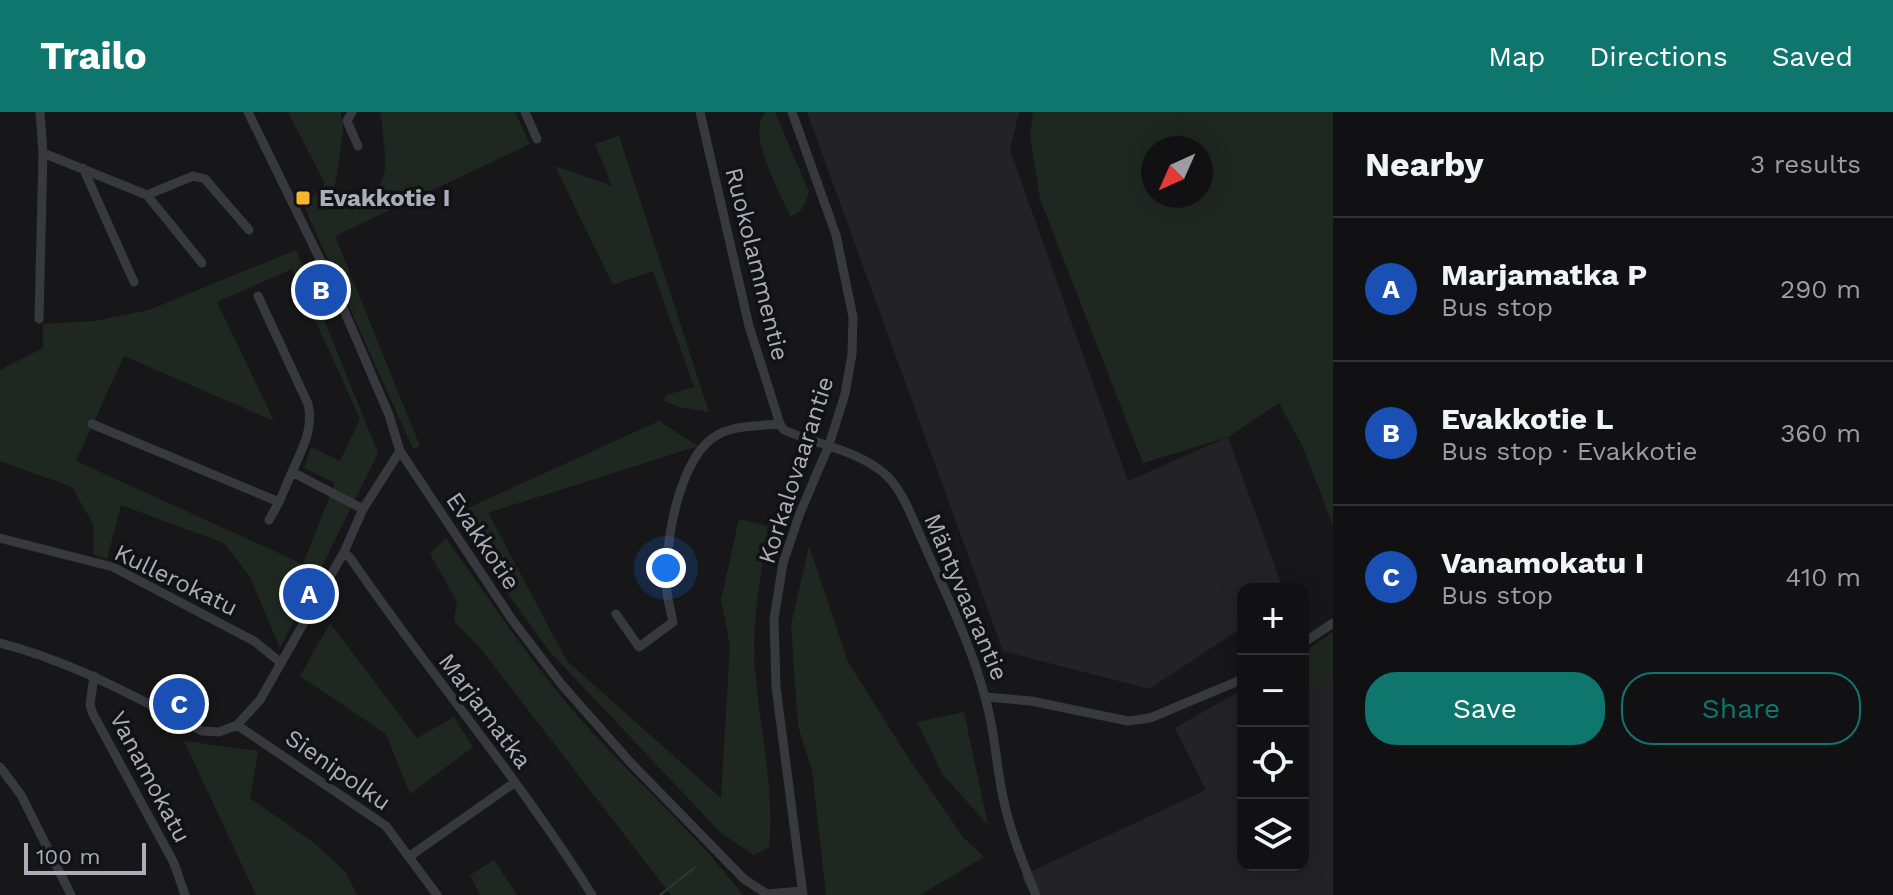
<!DOCTYPE html>
<html lang="en">
<head>
<meta charset="utf-8">
<style>
	:root { --surface:#111113; --page:#1a1a1c; --text:#f1f3f6; --muted:#9c9da0; --line:#303133; --accent:#0f766e }
	body { margin:0; font-family:"Work Sans",sans-serif; background:var(--page); color:var(--text) }
	.controls { position:absolute; right:24px; bottom:24px; display:grid; overflow:hidden; border-radius:16px; box-shadow:0 4px 20px #0003 }
	.controls button { width:72px; height:72px; display:grid; place-items:center; padding:0; border:0; border-bottom:2px solid var(--line); background:var(--surface); color:var(--text); font:40px sans-serif }
	.compass { position:absolute; left:1141px; top:24px; width:72px; height:72px; border-radius:50%; background:var(--surface); box-shadow:0 4px 20px #0003; rotate:225deg }
	.scale { position:absolute; left:24px; bottom:20px; width:122px; box-sizing:border-box; padding-left:8px; border:4px solid #a9aeba; border-top:0; font-size:22px; line-height:28px; white-space:nowrap; color:#a9aeba; -webkit-text-stroke:6px #121214; paint-order:stroke }
	.you { position:absolute; left:666px; top:456px; width:28px; height:28px; margin:-20px; border:6px solid #fff; border-radius:50%; background:#1a73e8; box-shadow:0 0 0 12px #1a73e833 }
	.badge { display:grid; place-items:center; width:52px; height:52px; border-radius:50%; background:var(--accent); color:#fff; font-size:26px; font-weight:700 }
	.pin { position:absolute; translate:-50% -50%; border:4px solid #fff; box-shadow:0 2px 8px #0006 }
	.list { margin:0; padding:0; list-style:none }
	h2 { display:flex; justify-content:space-between; align-items:center; height:104px; margin:0; padding:0 32px; font-size:34px }
	h2 small { font-size:26px; font-weight:400; color:var(--muted) }
	.list li { display:grid; grid-template-columns:52px 1fr auto; gap:24px; align-items:center; box-sizing:border-box; height:144px; padding:0 32px; border-top:2px solid var(--line) }
	.list b { display:block; font-size:30px; white-space:nowrap }
	.list p { margin:0; font-size:26px; white-space:nowrap; color:var(--muted) }
	.list em { font-size:26px; font-style:normal; color:var(--muted) }
	.actions { display:flex; gap:16px; padding:24px 32px }
	.actions a { flex:1; padding:18px 0; border:2px solid var(--accent); border-radius:32px; text-align:center; font-size:28px; color:var(--accent) }
	.actions .main { background:var(--accent); color:#fff }
	.icon { flex:none; width:44px; height:44px; fill:none; stroke:currentColor; stroke-width:2; stroke-linecap:round; stroke-linejoin:round }
	.map { position:relative; flex:none; width:1333px; height:783px; overflow:hidden }
	header { display:flex; align-items:center; gap:48px; box-sizing:border-box; height:112px; padding:0 40px; background:var(--accent); color:#fff }
	header strong { font-size:38px }
	nav { display:flex; gap:44px; margin-inline-start:auto; font-size:28px }
	main { display:flex }
	aside { flex:1; background:var(--surface) }
	.map>svg:first-child { display:block }
	.built { fill:#232326 }
	.green { fill:#1f2820; fill-rule:evenodd }
	.lines { fill:none; stroke-linecap:round; stroke-linejoin:round }
	.stream { stroke:#2d363e; stroke-width:2 }
	.minor { stroke:#38393f; stroke-width:9 }
	.poi-dot { fill:#f8b530; stroke:#121214; stroke-width:3 }
	.labels { text-anchor:middle; dominant-baseline:central; stroke-width:7; stroke-linejoin:round; paint-order:stroke }
	.poi-label { font-size:24px; font-weight:bold; fill:#a9aeba; stroke:#121214; text-anchor:start }
	.street-label { font-size:24px; fill:#a9aeba; stroke:#121214 }
</style>
</head>
<body>
<header>
<strong>Trailo</strong>
<nav><a>Map</a><a>Directions</a><a>Saved</a></nav>
</header>
<main>
<div class="map">
<svg width="1333" height="783" viewBox="0 0 1333 783">
	<rect width="100%" height="100%" fill="#171719"/>
	<path class="built" d="M807 0H1019L1010 38 1128 369 1228 325 1283 477H1243V515L1149 577 1003 539Z
		M1333 568V783H1031L1021 764 1206 678 1175 616 1243 577V753H1303V579Z"/>
	<path class="green" d="M288 0H341L343 21 334 79 341 87C379 89 390 67 384 33 382 22 383 11 380 0H515L530 32 335 124 420 334 413 337 304 94 325 72Z
		M767 0H775L809 80C806 90 802 102 790 104 781 82 743 15 767 0Z
		M1033 0H1333V414L1303 335 1279 291 1228 325 1143 351 1040 87 1030 23ZM1153 36H1201V84H1153Z
		M619 24 624 39 709 300 679 295 664 289 666 283 694 275 653 159 613 173 555 54 612 74 595 32Z
		M296 138 378 341 316 466 297 469 290 482 301 495 280 536 250 465 224 431 121 393 107 447 93 442V412L72 375 0 349V258L43 236V212L95 209 149 198ZM292 157 360 307 340 349 311 335 304 356 335 371 303 452 76 349 124 244 274 309 217 190Z
		M659 309 698 334 488 401 567 549 721 686 730 533 721 488 739 407 768 414C762 460 751 509 755 556 759 616 775 675 769 735L754 743 721 721 550 540 466 424 459 400Z
		M446 426C493 493 538 561 593 621 643 676 698 724 743 783H671L481 537 454 509 457 489 430 442Z
		M809 434 848 550 909 647 963 725 984 745 920 783H826L812 658 798 614 791 513Z
		M330 511 417 626 454 605 473 635 410 682 386 622 300 564Z
		M1333 520V568L1303 580V541Z
		M964 600 988 713 943 663 917 610Z
		M184 629 258 639 250 686 314 731 346 760 357 783H256Z
		M494 748 517 783H480L470 763Z"/>
	<g class="lines">
		<path class="stream" d="M660 783 694 756"/>
		<path class="minor" d="M248 0 337 182 389 303 400 339 513 509 562 573 630 650 744 767 767 782 802 779
			M352 0 347 9 358 34
			M525 0 537 27
			M700 0 749 214 780 312
			M792 0 836 123 853 205 852 242 845 282 829 333 800 401 783 451 774 507 776 575 803 783
			M43 41 147 83 193 64 205 67 249 118
			M83 56 134 170
			M147 83 202 151
			M258 184 308 292C314 317 302 337 292 360
			M39 207 43 41 40 0
			M92 312 279 390 292 360 363 397
			M269 408 279 390
			M0 426 113 455 254 529 280 550
			M344 440 351 447C429 561 519 666 592 783
			M616 502 639 535 673 510C671 500 668 490 667 480 663 438 678 343 719 322 736 313 761 314 780 312L784 318C816 332 852 337 880 358 902 374 912 406 923 430 946 482 972 534 986 589 995 620 996 653 1003 685 1010 719 1023 751 1036 783
			M0 531C72 549 136 586 202 619L219 620 237 613 260 588 344 440 363 397 400 339
			M1303 531 1333 511
			M94 564 90 593 93 602 174 751 185 783
			M986 585 1031 589 1128 609 1150 606 1243 567
			M237 613 386 714 437 783
			M0 655 21 683 71 783
			M410 744 514 671"/>
	</g>
	<rect class="poi-dot" x="295" y="78" width="16" height="16" rx="4"/>
	<g class="labels">
		<g class="poi-label">
			<text x="319" y="86">Evakkotie I</text>
		</g>
		<g class="street-label">
			<text transform="translate(757 152) rotate(76)">Ruokolammentie</text>
			<text transform="translate(796 358) rotate(-72)">Korkalovaarantie</text>
			<text transform="translate(483 429) rotate(56)">Evakkotie</text>
			<text transform="translate(176 468) rotate(26)">Kullerokatu</text>
			<text transform="translate(966 485) rotate(67)">Mäntyvaarantie</text>
			<text transform="translate(485 599) rotate(53)">Marjamatka</text>
			<text transform="translate(338 658) rotate(35)">Sienipolku</text>
			<text transform="translate(150 665) rotate(62)">Vanamokatu</text>
		</g>
	</g>
</svg>
<div class="controls">
<button>+</button>
<button>−</button>
<button><svg class="icon" aria-label="locate" viewBox="0 0 24 24"><circle cx="12" cy="12" r="6"/><path d="M12 2v4M12 18v4M2 12h4M18 12h4"/></svg></button>
<button><svg class="icon" aria-label="layers" viewBox="0 0 24 24"><path d="M12 4l9 5-9 5-9-5zM3 14l9 5 9-5"/></svg></button>
</div>
<svg class="compass" viewBox="-18 -18 36 36"><path d="M0-13l5 13h-10z" fill="#e53935"/><path d="M0 13l5-13h-10z" fill="#9c9da0"/></svg>
<div class="scale">100 m</div>
<div class="you"></div>
<div class="pin badge" style="left:309px;top:482px;background:#1a4fb4">A</div>
<div class="pin badge" style="left:321px;top:178px;background:#1a4fb4">B</div>
<div class="pin badge" style="left:179px;top:592px;background:#1a4fb4">C</div>
</div>
<aside>
<h2>Nearby<small>3 results</small></h2>
<ul class="list">
<li><span class="badge" style="background:#1a4fb4">A</span><div><b>Marjamatka P</b><p>Bus stop</p></div><em>290 m</em></li>
<li><span class="badge" style="background:#1a4fb4">B</span><div><b>Evakkotie L</b><p>Bus stop · Evakkotie</p></div><em>360 m</em></li>
<li><span class="badge" style="background:#1a4fb4">C</span><div><b>Vanamokatu I</b><p>Bus stop</p></div><em>410 m</em></li>
</ul>
<div class="actions"><a class="main">Save</a><a>Share</a></div>
</aside>
</main>
</body>
</html>
